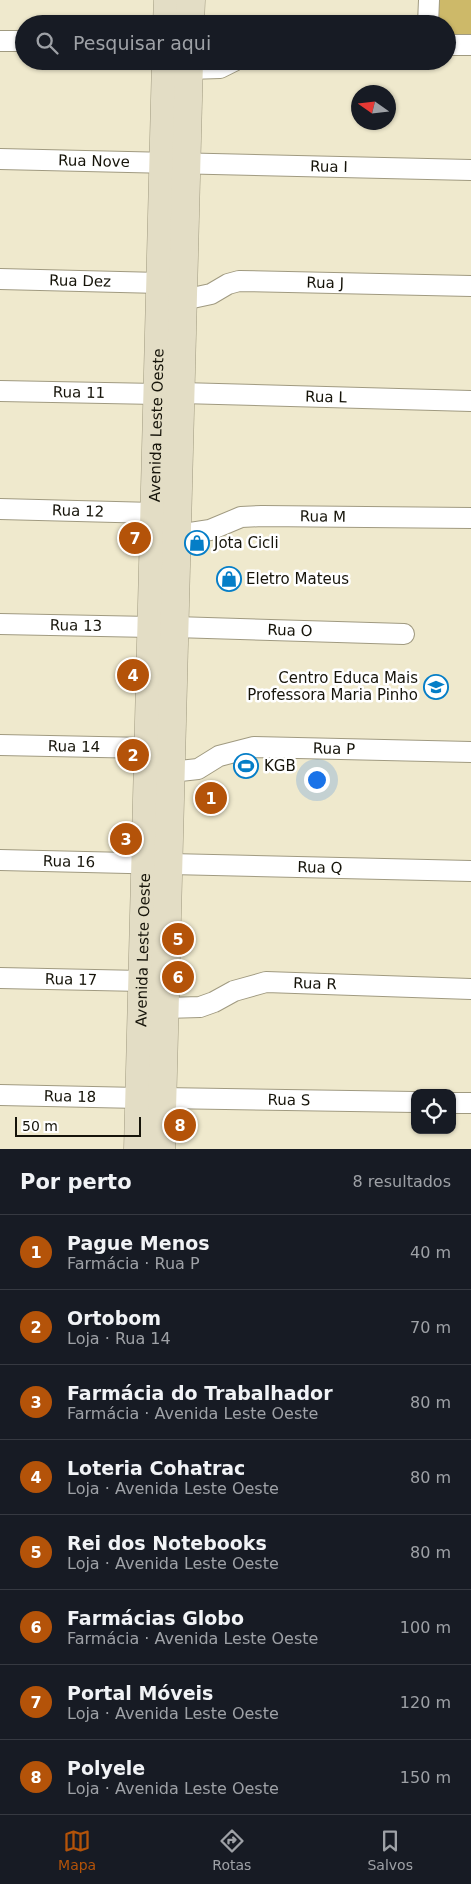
<!DOCTYPE html>
<html lang="pt">
<head>
<meta charset="utf-8">
<style>
	:root { --surface:#171b24; --page:#242831; --text:#f1f3f6; --muted:#9ea1a6; --line:#363941; --accent:#b45309 }
	body { margin:0; font-family:"DejaVu Sans",sans-serif; background:var(--page); color:var(--text) }
	.controls { position:absolute; right:15px; bottom:15px; display:grid; overflow:hidden; border-radius:10px; box-shadow:0 1px 4px #0004 }
	.controls button { width:45px; height:45px; display:grid; place-items:center; padding:0; border:0; border-bottom:1px solid var(--line); background:var(--surface); color:var(--text); font:25px sans-serif }
	.compass { position:absolute; left:351px; top:85px; width:45px; height:45px; border-radius:50%; background:var(--surface); box-shadow:0 1px 4px #0004; rotate:284deg }
	.scale { position:absolute; left:15px; bottom:12px; width:126px; box-sizing:border-box; padding-left:5px; border:2px solid #16140a; border-top:0; font-size:14px; line-height:18px; white-space:nowrap; color:#16140a; -webkit-text-stroke:4px #fff; paint-order:stroke }
	.you { position:absolute; left:316px; top:779px; width:18px; height:18px; margin:-12px; border:4px solid #fff; border-radius:50%; background:#1a73e8; box-shadow:0 0 0 8px #1a73e833 }
	.badge { display:grid; place-items:center; width:32px; height:32px; border-radius:50%; background:var(--accent); color:#fff; font-size:16px; font-weight:700 }
	.pin { position:absolute; translate:-50% -50%; border:2px solid #fff; box-shadow:0 1px 5px #0006 }
	.list { margin:0; padding:0; list-style:none }
	h2 { display:flex; justify-content:space-between; align-items:center; height:65px; margin:0; padding:0 20px; font-size:21px }
	h2 small { font-size:16px; font-weight:400; color:var(--muted) }
	.list li { display:grid; grid-template-columns:32px 1fr auto; gap:15px; align-items:center; box-sizing:border-box; height:75px; padding:0 20px; border-top:1px solid var(--line) }
	.list b { display:block; font-size:19px; white-space:nowrap }
	.list p { margin:0; font-size:16px; white-space:nowrap; color:var(--muted) }
	.list em { font-size:16px; font-style:normal; color:var(--muted) }
	.icon { flex:none; width:28px; height:28px; fill:none; stroke:currentColor; stroke-width:2; stroke-linecap:round; stroke-linejoin:round }
	.map { position:relative; flex:none; width:471px; height:1149px; overflow:hidden }
	.search { position:absolute; background:var(--surface); box-shadow:0 1px 4px #0004; left:15px; right:15px; top:15px; height:55px; display:flex; align-items:center; gap:12px; box-sizing:border-box; padding:0 18px; border-radius:28px; color:var(--muted); font-size:19px }
	.sheet { height:665px; background:var(--surface) }
	nav { display:flex; justify-content:space-around; align-items:center; box-sizing:border-box; height:70px; border-top:1px solid var(--line); background:var(--surface); font-size:14px; color:var(--muted) }
	nav a { display:grid; justify-items:center; gap:2px }
	nav .on { color:var(--accent) }
	.map>svg:first-child { display:block }
	.green { fill:#cdb969 }
	.lines { fill:none; stroke-linecap:round; stroke-linejoin:round }
	.minor-casing { stroke:#a09a80; stroke-width:22 }
	.secondary-casing { stroke:#a09a80; stroke-width:29 }
	.minor { stroke:#fff; stroke-width:20 }
	.secondary { stroke:#e3ddc5; stroke-width:28 }
	.labels { text-anchor:middle; dominant-baseline:central; stroke-width:5; stroke-linejoin:round; paint-order:stroke }
	.street-label { font-size:15px; fill:#16140a; stroke:#fff }
	.poi-label { font-size:15px; fill:#16140a; stroke:#fff; text-anchor:start }
</style>
</head>
<body>
<div class="map">
<svg width="471" height="1149" viewBox="0 0 471 1149">
	<rect width="100%" height="100%" fill="#efe9cd"/>
	<path class="green" d="M435 0H471V38L447 37V24H434Z"/>
	<g class="lines">
		<defs>
			<g id="minor">
				<path d="M428 24 429 0"/>
				<path d="M0 41H24"/>
				<path d="M447 45H471"/>
				<path d="M189 69 220 68 234 61"/>
				<path id="s1" d="M0 159 471 170"/>
				<path id="s2" d="M0 279 160 283"/>
				<path id="s3" d="M183 300 211 294 228 284 239 281 471 286"/>
				<path id="s4" d="M0 391 157 394"/>
				<path id="s5" d="M181 393 471 401"/>
				<path id="s6" d="M0 509 154 513"/>
				<path id="s7" d="M177 535 210 530 241 517 262 516 471 518"/>
				<path id="s8" d="M0 624 151 627"/>
				<path id="s9" d="M175 627 404 634"/>
				<path id="s10" d="M0 745 148 748"/>
				<path id="s11" d="M171 772 198 769 219 756 254 747 471 752"/>
				<path id="s12" d="M0 860 471 871"/>
				<path id="s13" d="M0 978 142 981"/>
				<path id="s14" d="M165 1008 200 1007 214 1002 234 991 266 982 471 989"/>
				<path id="s15" d="M0 1095 139 1098"/>
				<path id="s16" d="M163 1098 415 1102"/>
				<path d="M452 1103H471"/>
			</g>
			<g id="secondary">
				<path d="M167 24 168 0"/>
				<path d="M190 24 191 0"/>
				<path id="s17" d="M138 1149 166 61"/>
				<path d="M161 1149 189 61"/>
			</g>
		</defs>
		<use href="#minor" class="minor-casing"/>
		<use href="#secondary" class="secondary-casing"/>
		<use href="#minor" class="minor"/>
		<use href="#secondary" class="secondary"/>
	</g>
	<defs>
		<symbol id="shop-ring" viewBox="-11 -11 22 22"><circle r="9.5" fill="#fff" stroke="#057ec7" stroke-width="1.5"/><path d="M-5-2.5h2.3a2.7 3.5 0 0 1 5.4 0H5L5.5 6h-11ZM-1.5-2.5h3a1.5 2.3 0 0 0-3 0Z" fill="#057ec7"/></symbol>
		<symbol id="school-ring" viewBox="-11 -11 22 22"><circle r="9.5" fill="#fff" stroke="#057ec7" stroke-width="1.5"/><path d="M0-5L7-2L0 1L-7-2ZM-4 1L0 2.5L4 1V4Q0 6-4 4Z" fill="#057ec7"/></symbol>
		<symbol id="stadium-ring" viewBox="-11 -11 22 22"><circle r="9.5" fill="#fff" stroke="#057ec7" stroke-width="1.5"/><path d="M0-5a6.5 5 0 1 0 0 10a6.5 5 0 1 0 0-10ZM-3.5-1.8h7v3.6h-7Z" fill="#057ec7"/></symbol>
	</defs>
	<g fill-rule="evenodd">
		<use href="#shop-ring" x="183" y="529" width="28" height="28"/>
		<use href="#shop-ring" x="215" y="565" width="28" height="28"/>
		<use href="#school-ring" x="422" y="673" width="28" height="28"/>
		<use href="#stadium-ring" x="232" y="752" width="28" height="28"/>
	</g>
	<g class="labels">
		<g class="street-label">
			<text stroke="none"><textPath href="#s1" startOffset="94">Rua Nove</textPath></text>
			<text stroke="none"><textPath href="#s1" startOffset="329">Rua I</textPath></text>
			<text stroke="none"><textPath href="#s2" startOffset="80">Rua Dez</textPath></text>
			<text stroke="none"><textPath href="#s3" startOffset="146">Rua J</textPath></text>
			<text stroke="none"><textPath href="#s4" startOffset="79">Rua 11</textPath></text>
			<text stroke="none"><textPath href="#s5" startOffset="145">Rua L</textPath></text>
			<text stroke="none"><textPath href="#s17" startOffset="724">Avenida Leste Oeste</textPath></text>
			<text stroke="none"><textPath href="#s6" startOffset="78">Rua 12</textPath></text>
			<text stroke="none"><textPath href="#s7" startOffset="149">Rua M</textPath></text>
			<text stroke="none"><textPath href="#s8" startOffset="76">Rua 13</textPath></text>
			<text stroke="none"><textPath href="#s9" startOffset="115">Rua O</textPath></text>
			<text stroke="none"><textPath href="#s10" startOffset="74">Rua 14</textPath></text>
			<text stroke="none"><textPath href="#s11" startOffset="168">Rua P</textPath></text>
			<text stroke="none"><textPath href="#s12" startOffset="69">Rua 16</textPath></text>
			<text stroke="none"><textPath href="#s12" startOffset="320">Rua Q</textPath></text>
			<text stroke="none"><textPath href="#s17" startOffset="199">Avenida Leste Oeste</textPath></text>
			<text stroke="none"><textPath href="#s13" startOffset="71">Rua 17</textPath></text>
			<text stroke="none"><textPath href="#s14" startOffset="155">Rua R</textPath></text>
			<text stroke="none"><textPath href="#s15" startOffset="70">Rua 18</textPath></text>
			<text stroke="none"><textPath href="#s16" startOffset="126">Rua S</textPath></text>
		</g>
		<g class="poi-label">
			<text x="214" y="543">Jota Cicli</text>
			<text x="246" y="579">Eletro Mateus</text>
			<text x="418" y="678" text-anchor="end">Centro Educa Mais<tspan x="418" dy="17">Professora Maria Pinho</tspan></text>
			<text x="264" y="766">KGB</text>
		</g>
	</g>
</svg>
<div class="controls">
<button><svg class="icon" aria-label="locate" viewBox="0 0 24 24"><circle cx="12" cy="12" r="6"/><path d="M12 2v4M12 18v4M2 12h4M18 12h4"/></svg></button>
</div>
<svg class="compass" viewBox="-18 -18 36 36"><path d="M0-13l5 13h-10z" fill="#e53935"/><path d="M0 13l5-13h-10z" fill="#9ea1a6"/></svg>
<div class="scale">50 m</div>
<div class="you"></div>
<div class="pin badge" style="left:211px;top:798px">1</div>
<div class="pin badge" style="left:133px;top:755px">2</div>
<div class="pin badge" style="left:126px;top:839px">3</div>
<div class="pin badge" style="left:133px;top:675px">4</div>
<div class="pin badge" style="left:178px;top:939px">5</div>
<div class="pin badge" style="left:178px;top:977px">6</div>
<div class="pin badge" style="left:135px;top:538px">7</div>
<div class="pin badge" style="left:180px;top:1125px">8</div>
<div class="search"><svg class="icon" aria-label="search" viewBox="0 0 24 24"><circle cx="10" cy="10" r="6"/><path d="M15 15l6 6"/></svg>Pesquisar aqui</div>
</div>
<section class="sheet">
<h2>Por perto<small>8 resultados</small></h2>
<ul class="list">
<li><span class="badge">1</span><div><b>Pague Menos</b><p>Farmácia · Rua P</p></div><em>40 m</em></li>
<li><span class="badge">2</span><div><b>Ortobom</b><p>Loja · Rua 14</p></div><em>70 m</em></li>
<li><span class="badge">3</span><div><b>Farmácia do Trabalhador</b><p>Farmácia · Avenida Leste Oeste</p></div><em>80 m</em></li>
<li><span class="badge">4</span><div><b>Loteria Cohatrac</b><p>Loja · Avenida Leste Oeste</p></div><em>80 m</em></li>
<li><span class="badge">5</span><div><b>Rei dos Notebooks</b><p>Loja · Avenida Leste Oeste</p></div><em>80 m</em></li>
<li><span class="badge">6</span><div><b>Farmácias Globo</b><p>Farmácia · Avenida Leste Oeste</p></div><em>100 m</em></li>
<li><span class="badge">7</span><div><b>Portal Móveis</b><p>Loja · Avenida Leste Oeste</p></div><em>120 m</em></li>
<li><span class="badge">8</span><div><b>Polyele</b><p>Loja · Avenida Leste Oeste</p></div><em>150 m</em></li>
</ul>
</section>
<nav>
<a class="on"><svg class="icon" aria-label="map" viewBox="0 0 24 24"><path d="M3 6l6-2 6 2 6-2v14l-6 2-6-2-6 2zM9 4v14M15 6v14"/></svg>Mapa</a>
<a><svg class="icon" aria-label="directions" viewBox="0 0 24 24"><path d="M12 3l9 9-9 9-9-9zM9 14v-3h6M13 9l2 2-2 2"/></svg>Rotas</a>
<a><svg class="icon" aria-label="saved" viewBox="0 0 24 24"><path d="M7 4h10v16l-5-4-5 4z"/></svg>Salvos</a>
</nav>
</body>
</html>
